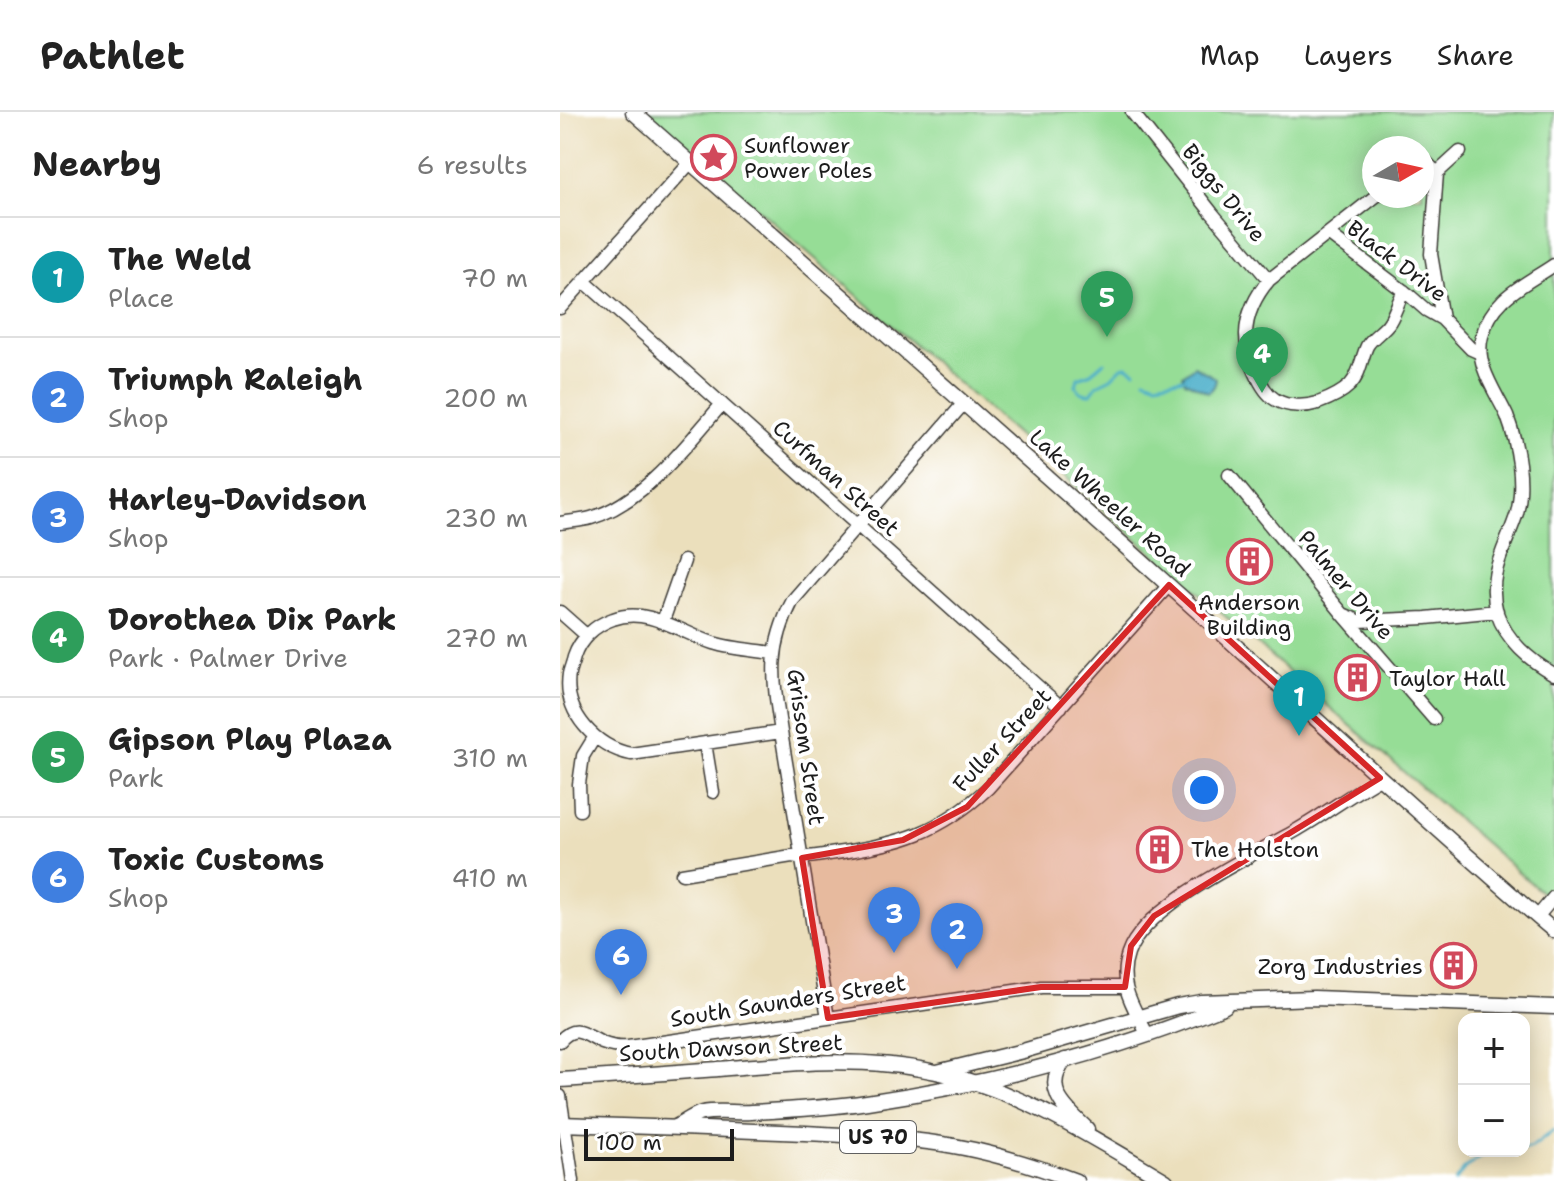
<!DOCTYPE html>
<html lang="en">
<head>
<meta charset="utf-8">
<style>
	:root { --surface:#fff; --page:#f6f6f6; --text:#222; --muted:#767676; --line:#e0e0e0; --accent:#d1495b }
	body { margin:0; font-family:"Shantell Sans",sans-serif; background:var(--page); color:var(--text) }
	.controls { position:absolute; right:24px; bottom:24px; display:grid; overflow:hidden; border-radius:16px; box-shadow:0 4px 20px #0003 }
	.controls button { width:72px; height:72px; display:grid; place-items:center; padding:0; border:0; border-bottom:2px solid var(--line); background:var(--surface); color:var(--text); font:40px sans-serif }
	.compass { position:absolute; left:802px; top:24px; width:72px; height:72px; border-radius:50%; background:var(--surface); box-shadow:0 4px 20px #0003; rotate:81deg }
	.scale { position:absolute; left:24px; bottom:20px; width:150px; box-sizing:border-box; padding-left:8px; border:4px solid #1c1c1c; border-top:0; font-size:22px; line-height:28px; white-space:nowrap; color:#1c1c1c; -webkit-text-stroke:6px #fff; paint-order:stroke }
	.you { position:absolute; left:644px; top:678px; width:28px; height:28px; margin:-20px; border:6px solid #fff; border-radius:50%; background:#1a73e8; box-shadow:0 0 0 12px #1a73e833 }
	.badge { display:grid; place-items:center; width:52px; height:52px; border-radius:50%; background:var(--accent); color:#fff; font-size:26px; font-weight:700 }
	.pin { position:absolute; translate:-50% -66px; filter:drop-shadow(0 2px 4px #0008) }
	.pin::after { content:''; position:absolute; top:42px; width:28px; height:24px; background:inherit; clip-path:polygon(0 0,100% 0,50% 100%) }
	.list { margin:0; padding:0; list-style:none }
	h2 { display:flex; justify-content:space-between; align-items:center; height:104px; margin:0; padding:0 32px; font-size:34px }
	h2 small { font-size:26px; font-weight:400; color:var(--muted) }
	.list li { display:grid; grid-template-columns:52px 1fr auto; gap:24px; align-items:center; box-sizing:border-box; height:120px; padding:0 32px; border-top:2px solid var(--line) }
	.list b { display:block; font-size:30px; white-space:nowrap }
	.list p { margin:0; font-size:26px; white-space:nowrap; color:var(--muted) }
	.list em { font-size:26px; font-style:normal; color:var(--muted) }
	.map { position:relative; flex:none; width:994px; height:1069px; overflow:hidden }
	header { display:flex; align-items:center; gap:48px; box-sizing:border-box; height:112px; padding:0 40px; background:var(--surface); border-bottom:2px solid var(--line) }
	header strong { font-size:38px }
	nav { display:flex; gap:44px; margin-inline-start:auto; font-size:28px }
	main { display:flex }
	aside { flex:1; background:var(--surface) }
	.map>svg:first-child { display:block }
	.green { fill:#96dd96; stroke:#597c59; stroke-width:2; fill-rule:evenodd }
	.water { fill:#4bafca; stroke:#346673; stroke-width:2 }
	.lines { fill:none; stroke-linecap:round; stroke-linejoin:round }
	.stream { stroke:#4bafca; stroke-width:3 }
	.minor-casing { stroke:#3b3934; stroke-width:15 }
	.major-casing { stroke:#3b3934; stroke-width:17 }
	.minor { stroke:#fff; stroke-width:12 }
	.major { stroke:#fff; stroke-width:14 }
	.marked { fill:#d62828; fill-opacity:0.2; stroke:#d62828; stroke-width:6; stroke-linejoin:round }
	.labels { text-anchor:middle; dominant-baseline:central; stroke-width:8; stroke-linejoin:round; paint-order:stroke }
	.shield { fill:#fff; stroke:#606060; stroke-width:2 }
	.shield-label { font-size:20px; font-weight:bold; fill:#1c1c1c }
	.poi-label { font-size:22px; fill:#1c1c1c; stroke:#fff; text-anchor:start }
	.street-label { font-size:22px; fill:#1c1c1c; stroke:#fff }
</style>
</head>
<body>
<header>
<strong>Pathlet</strong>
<nav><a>Map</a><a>Layers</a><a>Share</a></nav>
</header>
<main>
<aside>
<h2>Nearby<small>6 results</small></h2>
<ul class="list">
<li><span class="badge" style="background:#0f9aa8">1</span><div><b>The Weld</b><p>Place</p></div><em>70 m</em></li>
<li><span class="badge" style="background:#3f7fe0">2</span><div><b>Triumph Raleigh</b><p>Shop</p></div><em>200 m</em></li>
<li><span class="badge" style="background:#3f7fe0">3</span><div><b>Harley-Davidson</b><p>Shop</p></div><em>230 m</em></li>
<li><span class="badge" style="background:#2e9e5b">4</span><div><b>Dorothea Dix Park</b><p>Park · Palmer Drive</p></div><em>270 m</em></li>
<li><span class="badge" style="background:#2e9e5b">5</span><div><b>Gipson Play Plaza</b><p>Park</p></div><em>310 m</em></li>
<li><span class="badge" style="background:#3f7fe0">6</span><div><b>Toxic Customs</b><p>Shop</p></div><em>410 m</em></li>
</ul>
</aside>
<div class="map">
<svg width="994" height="1069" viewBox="0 0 994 1069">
	<rect width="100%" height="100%" fill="#fff"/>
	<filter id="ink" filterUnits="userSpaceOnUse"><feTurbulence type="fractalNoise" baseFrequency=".0125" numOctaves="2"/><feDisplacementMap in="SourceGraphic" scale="16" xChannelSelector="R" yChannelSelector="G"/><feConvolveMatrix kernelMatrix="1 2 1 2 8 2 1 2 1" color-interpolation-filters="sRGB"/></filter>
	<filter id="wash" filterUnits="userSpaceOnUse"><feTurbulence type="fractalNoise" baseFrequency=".006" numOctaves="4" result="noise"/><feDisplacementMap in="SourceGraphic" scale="32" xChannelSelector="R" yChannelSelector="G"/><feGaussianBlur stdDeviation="1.8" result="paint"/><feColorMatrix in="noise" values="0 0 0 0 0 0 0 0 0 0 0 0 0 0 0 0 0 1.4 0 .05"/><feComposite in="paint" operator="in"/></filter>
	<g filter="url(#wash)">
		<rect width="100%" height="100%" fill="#ebdfbc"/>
		<path class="green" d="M87 0H994V791ZM814 36H862V84H814Z"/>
		<path class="water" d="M634 254 656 266C656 272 653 278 648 280L625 269 623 263Z"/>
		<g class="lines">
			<path class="stream" d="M544 250 531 261 518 266 516 274C519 280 523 282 531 282L537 273 551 266 562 255 567 254 575 259
				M585 267 596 271 624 266
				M964 1037 972 1035 994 1018
				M895 1069 905 1056 930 1039"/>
		</g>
	</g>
	<g filter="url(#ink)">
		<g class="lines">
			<defs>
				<path id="minor" d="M572 0 652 101 709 168 816 84
					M900 40 877 61 871 142 882 207 911 237 920 241
					M862 51 866 50 877 61
					M768 122 849 183 866 198 882 207
					M994 153C963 174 933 185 922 224 914 252 936 280 947 304 953 320 957 336 959 352 961 368 961 385 957 401 946 436 926 461 937 501 946 528 970 549 994 562
					M709 168C696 183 686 203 686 223 686 242 700 279 716 288 728 295 745 295 758 291 769 287 781 282 790 273 800 263 801 247 807 234 812 225 822 220 828 212 834 205 838 189 844 179
					M24 169 501 595
					M0 196 130 51
					M669 363 782 501 874 607
					M0 411C10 409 21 409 31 406 83 391 128 331 162 292
					M0 500 26 523
					M785 503 799 509 866 506 937 499
					M103 509 124 449
					M214 541C194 538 172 537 153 531 121 521 88 494 53 507 35 513 20 527 14 545 13 550 10 557 9 562 3 601 36 635 71 642L221 620
					M145 631 153 680
					M20 698 19 672 23 644 34 626
					M122 762 232 744C247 747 261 743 276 741 340 732 379 721 428 676L609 473
					M977 805 994 785
					M268 906 221 620C213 568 207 537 233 488L404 291
					M587 922C574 895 557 873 568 842 584 793 692 744 737 718 765 702 791 682 820 666
					M0 929C15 911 25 923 42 931 50 934 59 936 68 935L481 875H565
					M0 984 13 1069"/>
				<path id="major" d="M73 0C251 157 430 313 607 472 736 587 862 707 994 819
					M505 948C481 977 506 997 527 1017
					M377 960 463 939 618 894 641 890 754 886 994 895
					M0 968C53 965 105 961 158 957 230 951 304 944 376 960 460 978 533 1026 606 1069
					M0 1012C74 1014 147 1017 221 1020 270 1022 319 1024 368 1030 418 1036 468 1051 516 1069
					M115 1015C124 1011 133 1003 142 1001 157 998 176 1001 191 1000 230 998 269 996 307 990 429 972 551 941 665 894"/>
			</defs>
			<use href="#minor" class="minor-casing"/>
			<use href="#major" class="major-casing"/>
			<use href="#minor" class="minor"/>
			<use href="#major" class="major"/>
		</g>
	</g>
	<path class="marked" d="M609 473 820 666 594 804 571 834 565 875H481L268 906 242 746 343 728 407 695Z"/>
	<defs>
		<symbol id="sight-ring" viewBox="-11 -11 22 22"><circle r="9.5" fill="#fff" stroke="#d1495b" stroke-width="1.5"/><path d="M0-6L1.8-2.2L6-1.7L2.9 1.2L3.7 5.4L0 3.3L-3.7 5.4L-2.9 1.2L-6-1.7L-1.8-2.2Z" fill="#d1495b"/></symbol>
		<symbol id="building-ring" viewBox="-11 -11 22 22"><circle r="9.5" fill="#fff" stroke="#d1495b" stroke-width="1.5"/><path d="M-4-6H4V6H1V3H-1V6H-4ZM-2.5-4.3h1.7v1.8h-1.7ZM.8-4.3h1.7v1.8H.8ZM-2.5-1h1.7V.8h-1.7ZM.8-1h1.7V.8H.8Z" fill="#d1495b"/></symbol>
	</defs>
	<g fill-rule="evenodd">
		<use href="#sight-ring" x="128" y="20" width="51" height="51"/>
		<use href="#building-ring" x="664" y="424" width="51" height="51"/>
		<use href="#building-ring" x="772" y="540" width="51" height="51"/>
		<use href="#building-ring" x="574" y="712" width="51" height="51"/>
		<use href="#building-ring" x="868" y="828" width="51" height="51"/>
	</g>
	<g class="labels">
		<rect class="shield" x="280" y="1009" width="76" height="32" rx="6"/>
		<g class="shield-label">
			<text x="318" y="1025">US 70</text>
		</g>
		<g class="poi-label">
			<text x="184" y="33">Sunflower<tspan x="184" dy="25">Power Poles</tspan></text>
			<text x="689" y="490" text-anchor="middle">Anderson<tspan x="689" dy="25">Building</tspan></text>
			<text x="829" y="566">Taylor Hall</text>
			<text x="631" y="737">The Holston</text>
			<text x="863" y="854" text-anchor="end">Zorg Industries</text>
		</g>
		<g class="street-label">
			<text transform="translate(664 81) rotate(51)">Biggs Drive</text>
			<text transform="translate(837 149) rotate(37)">Black Drive</text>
			<text transform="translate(276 366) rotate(42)">Curfman Street</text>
			<text transform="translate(550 391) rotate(42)">Lake Wheeler Road</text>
			<text transform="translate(786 473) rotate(50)">Palmer Drive</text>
			<text transform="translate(442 628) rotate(-47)">Fuller Street</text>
			<text transform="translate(246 635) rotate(82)">Grissom Street</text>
			<text transform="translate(228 889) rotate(-9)">South Saunders Street</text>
			<text transform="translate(171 936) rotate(-3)">South Dawson Street</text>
		</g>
	</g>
</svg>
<div class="controls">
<button>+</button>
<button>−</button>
</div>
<svg class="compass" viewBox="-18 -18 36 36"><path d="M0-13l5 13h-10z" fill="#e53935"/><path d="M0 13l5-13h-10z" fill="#767676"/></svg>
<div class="scale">100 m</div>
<div class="you"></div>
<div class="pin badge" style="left:739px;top:624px;background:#0f9aa8">1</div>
<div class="pin badge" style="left:397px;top:857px;background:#3f7fe0">2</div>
<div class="pin badge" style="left:334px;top:841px;background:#3f7fe0">3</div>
<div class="pin badge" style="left:702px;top:281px;background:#2e9e5b">4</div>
<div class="pin badge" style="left:547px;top:225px;background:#2e9e5b">5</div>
<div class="pin badge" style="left:61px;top:883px;background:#3f7fe0">6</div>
</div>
</main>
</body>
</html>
